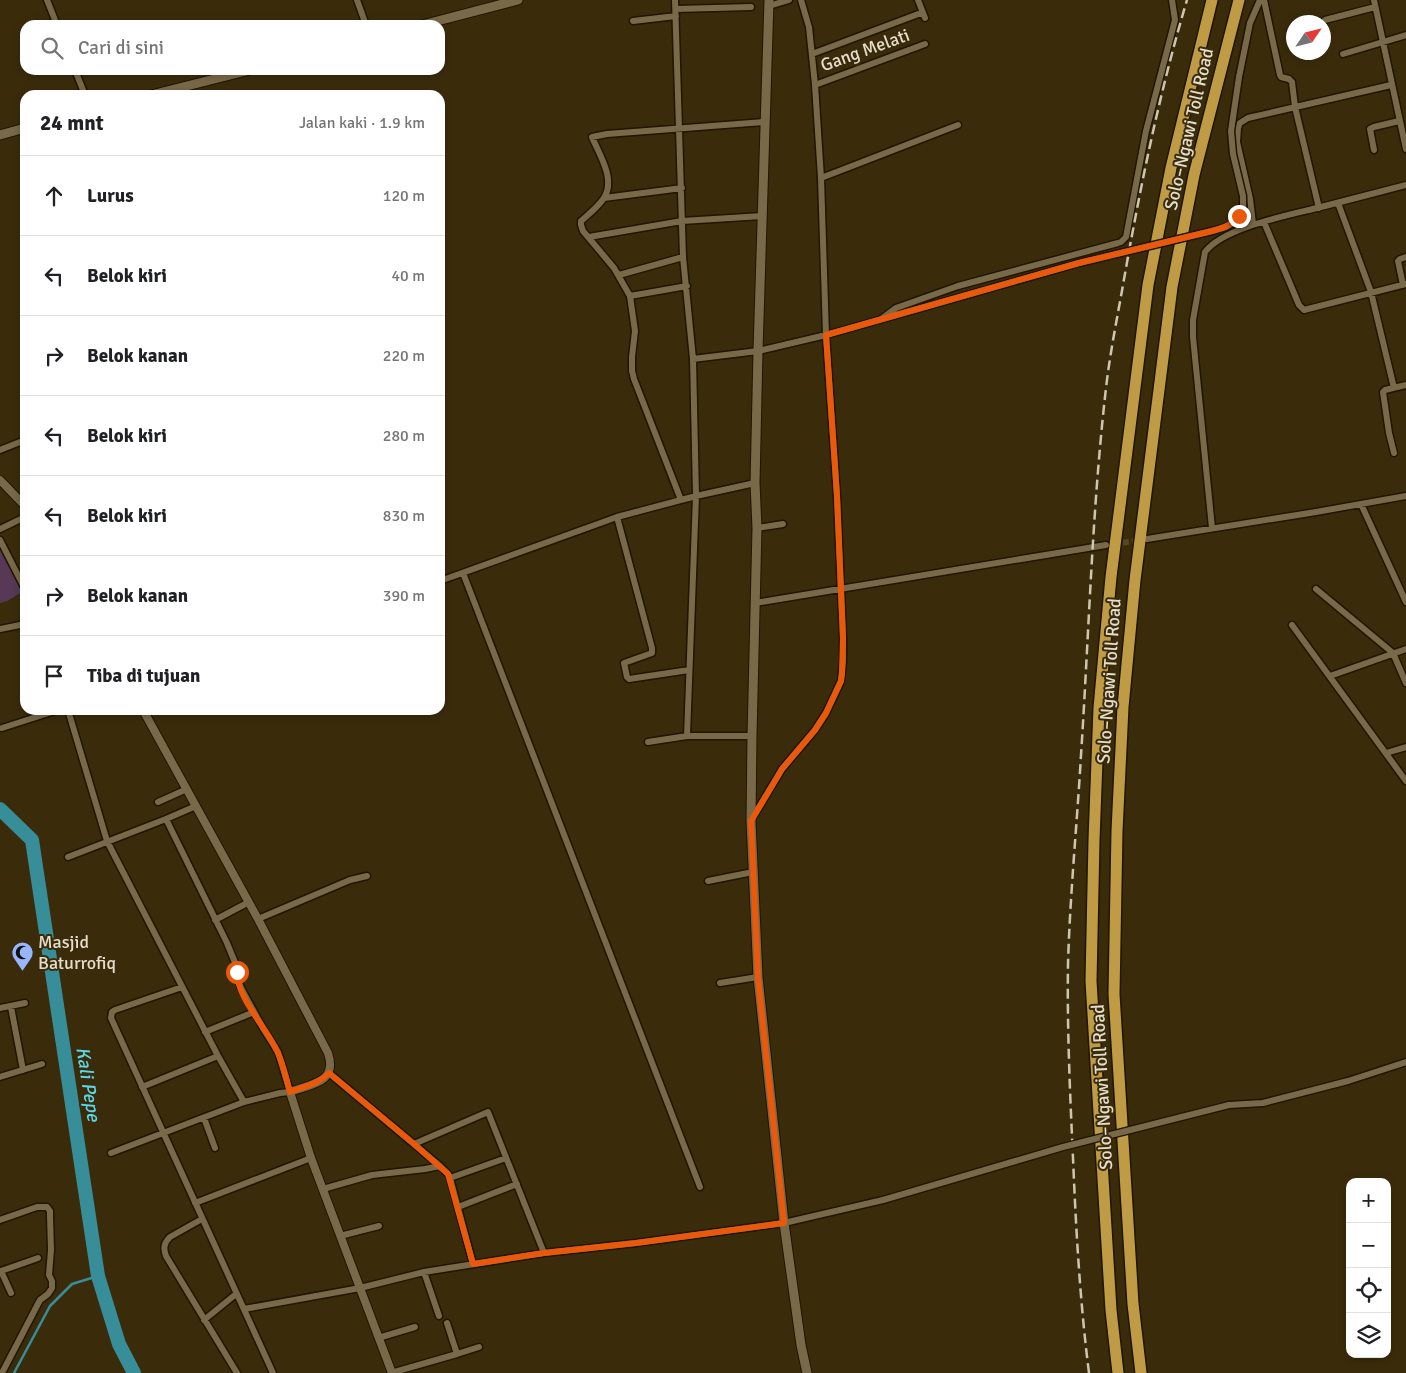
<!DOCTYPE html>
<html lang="id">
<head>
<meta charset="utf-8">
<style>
	:root { --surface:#fff; --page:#f2f2f2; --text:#202124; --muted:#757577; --line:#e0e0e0 }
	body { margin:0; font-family:Signika,sans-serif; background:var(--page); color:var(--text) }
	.controls { position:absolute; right:15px; bottom:15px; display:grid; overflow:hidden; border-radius:10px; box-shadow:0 2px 8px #0003 }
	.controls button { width:45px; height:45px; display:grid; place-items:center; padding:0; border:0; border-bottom:1px solid var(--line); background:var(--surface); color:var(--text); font:25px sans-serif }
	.compass { position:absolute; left:1286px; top:15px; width:45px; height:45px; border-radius:50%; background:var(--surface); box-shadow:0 2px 8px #0003; rotate:55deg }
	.stop { position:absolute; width:15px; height:15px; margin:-11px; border:4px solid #ea580c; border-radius:50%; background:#fff }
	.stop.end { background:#ea580c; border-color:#fff; box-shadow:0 1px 5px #0008 }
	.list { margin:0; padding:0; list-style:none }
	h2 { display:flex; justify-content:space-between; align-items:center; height:65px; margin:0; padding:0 20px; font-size:21px }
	h2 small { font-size:16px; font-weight:400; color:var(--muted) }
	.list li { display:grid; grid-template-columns:32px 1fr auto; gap:15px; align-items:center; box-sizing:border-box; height:80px; padding:0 20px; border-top:1px solid var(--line) }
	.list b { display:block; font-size:19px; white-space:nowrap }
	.list em { font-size:16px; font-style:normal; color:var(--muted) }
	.icon { flex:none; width:28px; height:28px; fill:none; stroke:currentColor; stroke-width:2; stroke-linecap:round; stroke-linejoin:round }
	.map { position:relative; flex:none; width:1406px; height:1373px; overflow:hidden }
	.search { position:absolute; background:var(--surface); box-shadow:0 2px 8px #0003; left:20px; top:20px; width:425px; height:55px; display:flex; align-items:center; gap:12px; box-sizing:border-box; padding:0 18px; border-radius:15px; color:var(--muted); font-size:19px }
	.panel { position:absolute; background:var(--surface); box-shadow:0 2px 8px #0003; left:20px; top:90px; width:425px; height:625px; border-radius:15px }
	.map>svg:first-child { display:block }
	.green { fill:#573957 }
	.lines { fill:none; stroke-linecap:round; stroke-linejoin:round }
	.stream { stroke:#378e99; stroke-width:2.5 }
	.river { stroke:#378e99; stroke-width:14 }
	.minor-tunnel { stroke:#544728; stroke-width:6; stroke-dasharray:6 3; stroke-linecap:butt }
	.minor-casing { stroke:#1f1500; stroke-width:9 }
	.tertiary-casing { stroke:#1f1500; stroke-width:10 }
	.secondary-casing { stroke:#1f1500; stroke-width:11 }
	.motorway-casing { stroke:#1f1500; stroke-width:14 }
	.minor { stroke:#786948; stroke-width:6 }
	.tertiary { stroke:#786948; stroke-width:8 }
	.secondary { stroke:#786948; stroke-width:9 }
	.motorway { stroke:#bf9b45; stroke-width:11 }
	.rail { stroke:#cfc6b2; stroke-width:2.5; stroke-dasharray:10 5; stroke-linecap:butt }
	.minor-bridge-casing { stroke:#1f1500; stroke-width:9; stroke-linecap:butt }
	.minor-bridge { stroke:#786948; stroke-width:6 }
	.route { stroke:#ea580c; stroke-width:6 }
	.labels { text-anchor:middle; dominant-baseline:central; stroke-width:4; stroke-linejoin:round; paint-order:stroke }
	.street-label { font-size:18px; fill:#e6decc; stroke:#3a2c0b }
	.poi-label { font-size:18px; fill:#e6decc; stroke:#3a2c0b; text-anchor:start }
	.water-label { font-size:19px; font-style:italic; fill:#58d8e8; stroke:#3a2c0b }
</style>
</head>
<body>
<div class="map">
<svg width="1406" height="1373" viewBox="0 0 1406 1373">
	<rect width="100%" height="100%" fill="#3a2c0b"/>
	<path class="green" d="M0 547 22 592 7 601 0 603Z"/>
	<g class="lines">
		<path class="stream" d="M14 1373 50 1306 72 1284 98 1276"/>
		<path class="river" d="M0 809 32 840 98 1276 119 1344 134 1373"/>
		<path class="minor-tunnel" d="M1114 544 1142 540"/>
		<defs>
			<path id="minor" d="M47 0 57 25
				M357 0 366 25
				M675 0 683 257 693 359 696 496 687 736
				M918 0 925 18
				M1264 0 1280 75 1281 77 1289 79 1292 82 1295 107 1319 208
				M1374 0 1406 149
				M769 6 789 0
				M676 9 751 7
				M1325 20 1375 7
				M633 21 676 16
				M812 54 921 13
				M1343 54 1406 35
				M75 70 85 95
				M1239 77 1250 23 1260 0
				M815 85 925 44
				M1374 150 1370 129 1374 127 1399 121
				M821 178 958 125
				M604 198 682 188
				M1338 203 1371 292 1394 388
				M1264 222 1299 305 1304 310 1406 284
				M1253 224 1250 199 1237 142 1238 128 1240 123 1248 118 1391 85
				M589 237 682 221 762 216
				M619 275 683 257
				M1403 285 1398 261 1400 259 1406 257
				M630 296 687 286
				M880 320 896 308 958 286 1118 243 1121 242 1126 237 1146 131 1175 20 1172 0
				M693 359 758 351 826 335 932 305
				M0 450 25 440
				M1394 453 1389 433 1383 392 1385 390 1406 385
				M681 500 634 379 632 371V357L635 331 630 296 614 268 583 231 581 225V221C589 214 598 207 604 198 616 179 599 154 592 137L607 134 765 122
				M1361 504 1406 602
				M617 517 652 648V653L624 663 627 677 629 679 689 670
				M757 528 783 524
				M1212 528 1193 337V320L1205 252C1224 227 1290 215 1321 207 1349 200 1378 192 1406 185
				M0 529 25 517
				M1147 539 1316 512 1406 496
				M0 540 25 589
				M463 573 700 1187
				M440 581 617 517 696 496 755 483
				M1316 589 1393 653 1406 683
				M755 603 1106 545
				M1292 625 1406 781
				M0 629 25 624
				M1330 676 1406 649
				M68 710 107 841 218 1056 244 1102
				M2 728 58 710
				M648 742 687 736H752
				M1386 753 1406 747
				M158 802 187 789
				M752 819 782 769 815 730 826 713 841 681 843 662V638L837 496 826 335 821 178 815 85 809 27 801 0
				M68 857 166 819 196 806
				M708 881 753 872
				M258 919 350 880 367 876
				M215 920 249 902
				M720 983 758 977
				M182 987 115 1010 112 1012 111 1018 273 1373
				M11 1007 23 1070
				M0 1008 25 1003
				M205 1032 254 1012
				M329 1073 440 1166 448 1174 450 1178 506 1158
				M0 1077 42 1064
				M1348 1081 1406 1062
				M142 1087 218 1056
				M204 1118 215 1148
				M414 1144 488 1112 544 1253
				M111 1153 244 1102 280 1093 290 1092 278 1052 264 1030 241 988 237 977 236 965 227 943 166 819
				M450 1178 473 1264
				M323 1189 372 1175 425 1169 440 1166
				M195 1203 311 1158
				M458 1207 517 1184
				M202 1219 170 1237C164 1243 163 1248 166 1256L237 1373
				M0 1220 37 1207H47L50 1211V1216L51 1250 49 1275 52 1281V1288L48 1294 40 1300 2 1373
				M340 1236 379 1226
				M0 1271H1L11 1293
				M1 1271 38 1258
				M424 1272 439 1316
				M244 1309 360 1288 424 1272 544 1253 636 1243 784 1223 883 1200
				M204 1320 236 1294
				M378 1338 415 1327
				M457 1354 479 1347
				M391 1373 457 1354 447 1323"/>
			<path id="tertiary" d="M0 480 25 506
				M143 710 258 919 328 1053C338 1083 311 1084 290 1092L311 1158 392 1373"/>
			<path id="secondary" d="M769 0 758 351 755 483 757 528 752 736 751 821 758 977 784 1223 801 1345 807 1373
				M422 25 518 0
				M151 95 250 70
				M0 135 25 128"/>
			<path id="motorway" d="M1118 1373 1111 1310 1091 981 1094 840 1099 708 1111 577 1148 285 1171 168 1212 0
				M1141 1373 1133 1304 1114 994 1117 831 1123 707 1135 580 1172 287 1194 175 1239 0"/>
		</defs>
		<use href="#minor" class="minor-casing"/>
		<use href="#tertiary" class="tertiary-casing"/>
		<use href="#secondary" class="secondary-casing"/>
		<use href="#motorway" class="motorway-casing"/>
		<use href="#minor" class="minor"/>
		<use href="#tertiary" class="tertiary"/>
		<use href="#secondary" class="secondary"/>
		<use href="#motorway" class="motorway"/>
		<path class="rail" d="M1089 1373C1080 1302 1076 1230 1073 1158 1070 1093 1067 1028 1068 964 1070 894 1077 825 1081 755 1089 633 1092 510 1106 388 1110 353 1117 319 1123 285 1140 188 1159 94 1187 0"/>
		<defs>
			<path id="minor-bridge" d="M932 305 1079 263 1212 231 1226 227 1235 222 1243 209V196L1233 154 1231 131 1239 77
				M883 1200 1063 1147 1229 1105 1263 1103 1348 1081"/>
		</defs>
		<use href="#minor-bridge" class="minor-bridge-casing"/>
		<use href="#minor-bridge" class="minor-bridge"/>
	</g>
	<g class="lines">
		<path class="route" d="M237 972C237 998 266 1027 277 1051 283 1063 286 1078 290 1092 305 1086 317 1085 329 1073L414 1144 448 1174 473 1264 544 1253 636 1243 784 1223 758 978 751 821 782 769 815 730 826 713 841 681 842 673 843 638 837 496 826 335 1079 263 1212 231C1223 228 1232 225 1239 216"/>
	</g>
	<defs>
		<symbol id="mosque-pin" viewBox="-11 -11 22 30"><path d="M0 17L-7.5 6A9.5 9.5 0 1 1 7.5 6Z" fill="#98b6fd" stroke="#3a2c0b"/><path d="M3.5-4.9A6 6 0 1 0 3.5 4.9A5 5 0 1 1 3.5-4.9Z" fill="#111"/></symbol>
	</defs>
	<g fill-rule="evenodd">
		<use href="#mosque-pin" x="10" y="940" width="25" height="34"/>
	</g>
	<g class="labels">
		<g class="street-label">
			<text transform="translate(865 50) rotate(-20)">Gang Melati</text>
			<text transform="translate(1189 129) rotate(-77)">Solo–Ngawi Toll Road</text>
			<text transform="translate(1109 681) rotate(-86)">Solo–Ngawi Toll Road</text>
			<text transform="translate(1102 1087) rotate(-93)">Solo–Ngawi Toll Road</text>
		</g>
		<g class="poi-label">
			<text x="38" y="942">Masjid<tspan x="38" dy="21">Baturrofiq</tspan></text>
		</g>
		<g class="water-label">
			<text transform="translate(88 1084) rotate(81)">Kali Pepe</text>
		</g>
	</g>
</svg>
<div class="controls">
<button>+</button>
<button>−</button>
<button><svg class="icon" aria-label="locate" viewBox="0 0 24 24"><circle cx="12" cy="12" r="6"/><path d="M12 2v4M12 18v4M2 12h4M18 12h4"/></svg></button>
<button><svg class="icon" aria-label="layers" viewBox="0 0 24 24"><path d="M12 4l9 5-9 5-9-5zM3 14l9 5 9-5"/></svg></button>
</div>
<svg class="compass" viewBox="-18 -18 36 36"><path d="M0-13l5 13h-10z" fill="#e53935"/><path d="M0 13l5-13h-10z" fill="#757577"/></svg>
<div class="stop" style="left:237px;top:972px"></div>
<div class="stop end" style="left:1239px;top:216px"></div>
<div class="search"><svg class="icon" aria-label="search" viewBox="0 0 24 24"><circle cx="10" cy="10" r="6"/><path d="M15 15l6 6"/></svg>Cari di sini</div>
<section class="panel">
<h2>24 mnt<small>Jalan kaki · 1.9 km</small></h2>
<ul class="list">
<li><svg class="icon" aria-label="ahead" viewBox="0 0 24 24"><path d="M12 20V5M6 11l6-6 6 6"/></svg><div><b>Lurus</b></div><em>120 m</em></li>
<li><svg class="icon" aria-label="left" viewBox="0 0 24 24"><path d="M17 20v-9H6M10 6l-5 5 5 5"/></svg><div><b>Belok kiri</b></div><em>40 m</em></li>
<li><svg class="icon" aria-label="right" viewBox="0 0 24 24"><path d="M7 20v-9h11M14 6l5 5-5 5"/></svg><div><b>Belok kanan</b></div><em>220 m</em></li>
<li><svg class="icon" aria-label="left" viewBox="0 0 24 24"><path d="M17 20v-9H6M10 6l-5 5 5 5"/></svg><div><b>Belok kiri</b></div><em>280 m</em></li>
<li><svg class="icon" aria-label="left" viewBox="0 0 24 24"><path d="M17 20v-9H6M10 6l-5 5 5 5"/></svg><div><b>Belok kiri</b></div><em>830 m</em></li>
<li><svg class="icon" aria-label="right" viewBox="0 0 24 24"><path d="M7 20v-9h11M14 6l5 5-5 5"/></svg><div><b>Belok kanan</b></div><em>390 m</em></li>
<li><svg class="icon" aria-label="arrive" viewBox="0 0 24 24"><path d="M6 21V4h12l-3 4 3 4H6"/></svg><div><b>Tiba di tujuan</b></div></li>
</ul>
</section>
</div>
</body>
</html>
